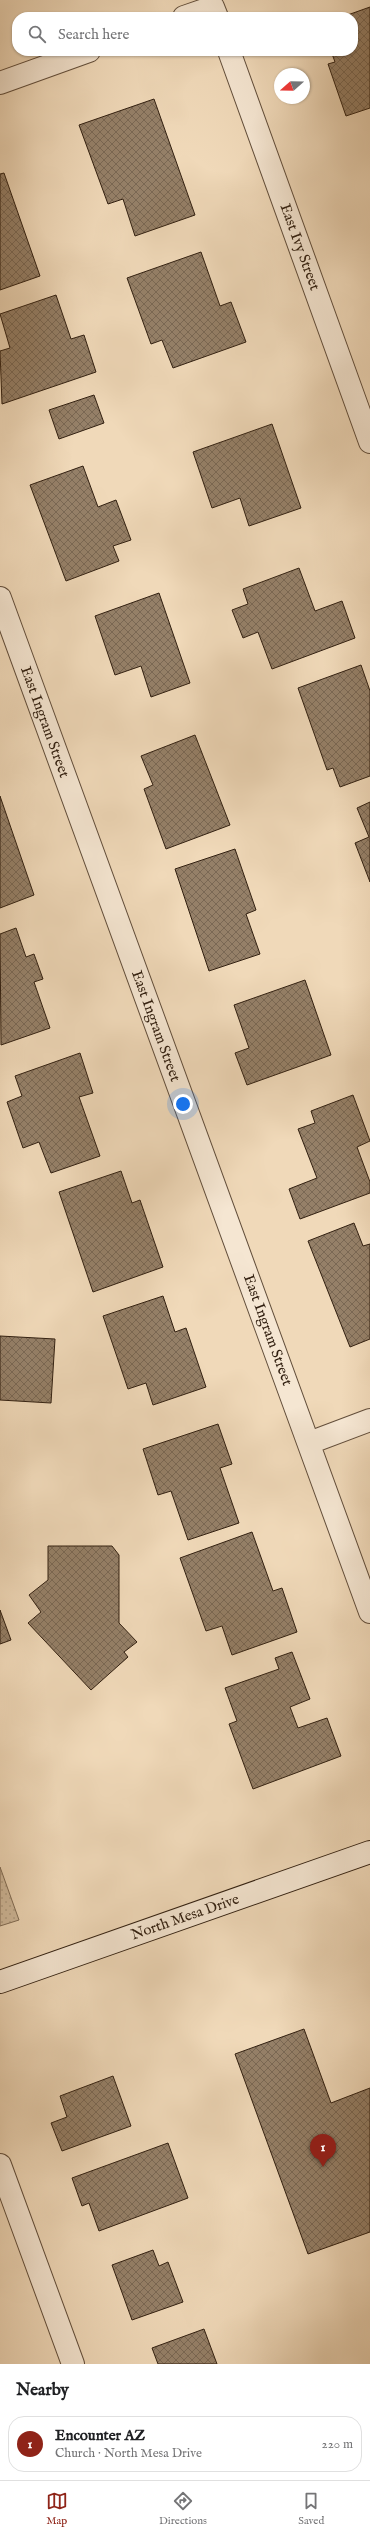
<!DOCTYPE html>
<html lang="en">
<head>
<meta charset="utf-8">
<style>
	:root { --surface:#fff; --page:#f6f6f6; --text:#202124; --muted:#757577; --line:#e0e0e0; --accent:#8f2418 }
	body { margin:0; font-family:"IM FELL English",serif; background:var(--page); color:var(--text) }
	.compass { position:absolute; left:274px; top:68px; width:36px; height:36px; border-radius:50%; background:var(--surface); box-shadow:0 1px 3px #0004; rotate:250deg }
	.you { position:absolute; left:183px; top:1104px; width:14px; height:14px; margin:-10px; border:3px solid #fff; border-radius:50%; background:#1a73e8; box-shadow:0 0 0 6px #1a73e833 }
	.badge { display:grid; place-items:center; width:26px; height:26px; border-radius:50%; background:var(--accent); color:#fff; font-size:13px; font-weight:700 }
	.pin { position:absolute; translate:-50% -33px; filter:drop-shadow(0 1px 2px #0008) }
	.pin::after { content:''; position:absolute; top:21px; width:14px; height:12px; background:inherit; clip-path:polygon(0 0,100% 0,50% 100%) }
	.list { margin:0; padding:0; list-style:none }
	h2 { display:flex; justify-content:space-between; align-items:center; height:52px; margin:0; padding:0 16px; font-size:17px }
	h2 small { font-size:13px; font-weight:400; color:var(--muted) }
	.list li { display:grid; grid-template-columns:26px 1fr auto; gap:12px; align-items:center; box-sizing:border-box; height:56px; margin:0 8px 8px; padding:0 8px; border:1px solid var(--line); border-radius:16px }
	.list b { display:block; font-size:15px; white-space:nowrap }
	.list p { margin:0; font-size:13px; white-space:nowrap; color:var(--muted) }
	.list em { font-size:13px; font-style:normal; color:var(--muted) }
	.icon { flex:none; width:22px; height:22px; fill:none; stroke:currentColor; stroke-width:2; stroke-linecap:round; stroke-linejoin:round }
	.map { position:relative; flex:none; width:370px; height:2364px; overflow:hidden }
	.search { position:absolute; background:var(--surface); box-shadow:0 1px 3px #0004; left:12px; right:12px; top:12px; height:44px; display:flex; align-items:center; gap:10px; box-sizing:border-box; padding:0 14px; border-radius:16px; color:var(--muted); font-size:15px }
	.sheet { height:116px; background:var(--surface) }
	nav { display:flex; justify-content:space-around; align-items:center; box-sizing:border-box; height:56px; border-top:1px solid var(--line); background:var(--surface); font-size:11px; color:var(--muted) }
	nav a { display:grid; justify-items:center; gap:2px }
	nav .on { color:var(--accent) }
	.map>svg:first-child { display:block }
	.park { fill:url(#park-dots); stroke:#816d56 }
	.building { fill:url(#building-cross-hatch); stroke:#322011 }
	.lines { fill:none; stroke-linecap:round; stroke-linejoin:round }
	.street-casing { stroke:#624e3b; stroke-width:24 }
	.secondary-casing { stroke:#322011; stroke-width:24 }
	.street { stroke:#f5e6d2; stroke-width:22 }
	.secondary { stroke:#f5e6d2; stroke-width:22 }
	.labels { text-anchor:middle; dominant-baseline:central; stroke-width:3.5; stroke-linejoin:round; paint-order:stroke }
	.street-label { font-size:15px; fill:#322011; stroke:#f5e6d2 }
</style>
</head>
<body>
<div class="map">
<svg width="370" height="2364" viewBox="0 0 370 2364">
	<defs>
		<pattern id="park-dots" width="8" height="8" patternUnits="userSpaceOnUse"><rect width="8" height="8" fill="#d0ba9c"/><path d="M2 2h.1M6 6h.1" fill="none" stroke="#b3a085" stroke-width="1.8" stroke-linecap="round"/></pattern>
		<pattern id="building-cross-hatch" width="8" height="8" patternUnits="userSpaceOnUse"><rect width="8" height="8" fill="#958068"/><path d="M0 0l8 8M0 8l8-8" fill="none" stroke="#7a6854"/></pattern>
	</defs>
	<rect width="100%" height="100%" fill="#f0d9b9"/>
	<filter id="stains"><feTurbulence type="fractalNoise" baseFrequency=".005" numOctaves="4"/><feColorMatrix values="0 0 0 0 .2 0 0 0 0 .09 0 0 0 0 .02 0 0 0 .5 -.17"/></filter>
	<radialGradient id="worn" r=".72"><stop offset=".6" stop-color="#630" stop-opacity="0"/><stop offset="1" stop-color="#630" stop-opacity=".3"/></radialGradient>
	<path class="park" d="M0 1867 19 1920 0 1926Z"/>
	<path class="building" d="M370 7V108L346 116 328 64 335 62 331 51H353V17H342Z
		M154 99 195 215 135 236 123 199 108 204 79 125Z
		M4 173 40 276 0 290V174Z
		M201 252 220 306 231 302 246 342 173 368 162 340 151 344 127 278Z
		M56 295 71 339 84 335 96 372 2 404 0 351 10 348 0 314Z
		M94 395 104 423 59 439 49 410Z
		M272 424 301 508 249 526 240 498 212 508 193 452Z
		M83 466 98 507 116 500 131 540 113 546 119 561 66 581 30 485Z
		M299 568 315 611 342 601 355 638 272 669 258 632 243 638 232 610 248 604 243 589Z
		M159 593 190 683 151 697 141 666 115 675 95 616Z
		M361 665 370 691V776L340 787 333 768 327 770 298 688Z
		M195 735 230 825 166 849 144 789 153 785 141 756Z
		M0 796 34 895 0 908Z
		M370 802V882L355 843 369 837 357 808Z
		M235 849 256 910 246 914 260 954 209 971 175 869Z
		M16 928 26 957 34 954 43 979 34 982 50 1028 1 1045 0 934Z
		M305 980 331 1055 247 1085 235 1053 249 1048 234 1005Z
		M80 1053 93 1093 79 1097 100 1156 51 1173 39 1142 23 1148 7 1102 22 1096 15 1076Z
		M353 1095 370 1141 357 1147 370 1182V1193L300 1219 289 1189 317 1178 298 1129 315 1123 311 1111Z
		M121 1171 132 1203 140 1200 163 1267 93 1292 59 1192Z
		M354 1223 363 1246 370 1244V1339L350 1347 308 1241Z
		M163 1296 175 1332 186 1328 206 1387 153 1405 146 1383 128 1389 103 1316Z
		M0 1336 55 1339 51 1403 0 1400Z
		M218 1424 232 1464 220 1468 239 1523 188 1540 171 1491 158 1495 143 1449Z
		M252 1532 273 1591 282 1588 297 1632 232 1655 222 1626 206 1631 180 1558Z
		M48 1546H112L119 1555V1623L137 1642 124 1652 128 1657 91 1690 28 1623 41 1612 29 1595 48 1580Z
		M0 1610 11 1640 0 1644Z
		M292 1652 310 1699 290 1707 298 1728 327 1718 341 1756 253 1789 229 1724 237 1721 225 1688 279 1669 275 1658Z
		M304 2029 331 2103 370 2088V2232L308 2254 235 2054Z
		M113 2076 131 2126 62 2151 51 2123 67 2117 60 2096Z
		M168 2143 188 2198 99 2231 89 2203 82 2206 72 2178Z
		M153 2250 159 2266 168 2262 183 2302 132 2320 112 2265Z
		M204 2329 217 2364H158L152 2348Z"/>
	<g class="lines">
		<defs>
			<path id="street" d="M184 17 213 7 217 17
				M229 51 370 442
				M0 83 89 51
				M0 598 370 1612
				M309 1443 370 1420
				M0 2165 73 2364"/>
			<path id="secondary" d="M0 1982 370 1852"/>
		</defs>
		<use href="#street" class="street-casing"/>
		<use href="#secondary" class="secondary-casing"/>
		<use href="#street" class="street"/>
		<use href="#secondary" class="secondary"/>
	</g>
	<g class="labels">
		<g class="street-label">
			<text transform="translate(300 247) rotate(70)">East Ivy Street</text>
			<text transform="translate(45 722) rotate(70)">East Ingram Street</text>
			<text transform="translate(156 1026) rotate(70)">East Ingram Street</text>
			<text transform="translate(268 1330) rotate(70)">East Ingram Street</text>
			<text transform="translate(185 1917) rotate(-19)">North Mesa Drive</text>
		</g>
	</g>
	<rect width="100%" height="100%" filter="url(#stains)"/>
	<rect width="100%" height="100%" fill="url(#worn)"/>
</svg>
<svg class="compass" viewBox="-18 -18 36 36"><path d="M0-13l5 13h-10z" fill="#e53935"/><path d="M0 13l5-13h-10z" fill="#757577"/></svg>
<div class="you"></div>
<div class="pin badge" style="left:323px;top:2167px">1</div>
<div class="search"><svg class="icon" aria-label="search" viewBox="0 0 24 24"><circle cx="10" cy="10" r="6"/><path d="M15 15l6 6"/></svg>Search here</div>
</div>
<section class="sheet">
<h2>Nearby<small></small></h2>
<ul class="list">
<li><span class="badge">1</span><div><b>Encounter AZ</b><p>Church · North Mesa Drive</p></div><em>220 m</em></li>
</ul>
</section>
<nav>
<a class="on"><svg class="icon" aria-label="map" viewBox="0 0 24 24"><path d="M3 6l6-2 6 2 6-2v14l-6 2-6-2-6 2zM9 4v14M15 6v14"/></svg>Map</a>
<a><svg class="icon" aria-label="directions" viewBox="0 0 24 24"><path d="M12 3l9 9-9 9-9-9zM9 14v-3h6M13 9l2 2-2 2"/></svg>Directions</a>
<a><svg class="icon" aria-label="saved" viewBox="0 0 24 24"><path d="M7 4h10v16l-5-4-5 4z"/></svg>Saved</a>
</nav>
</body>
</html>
